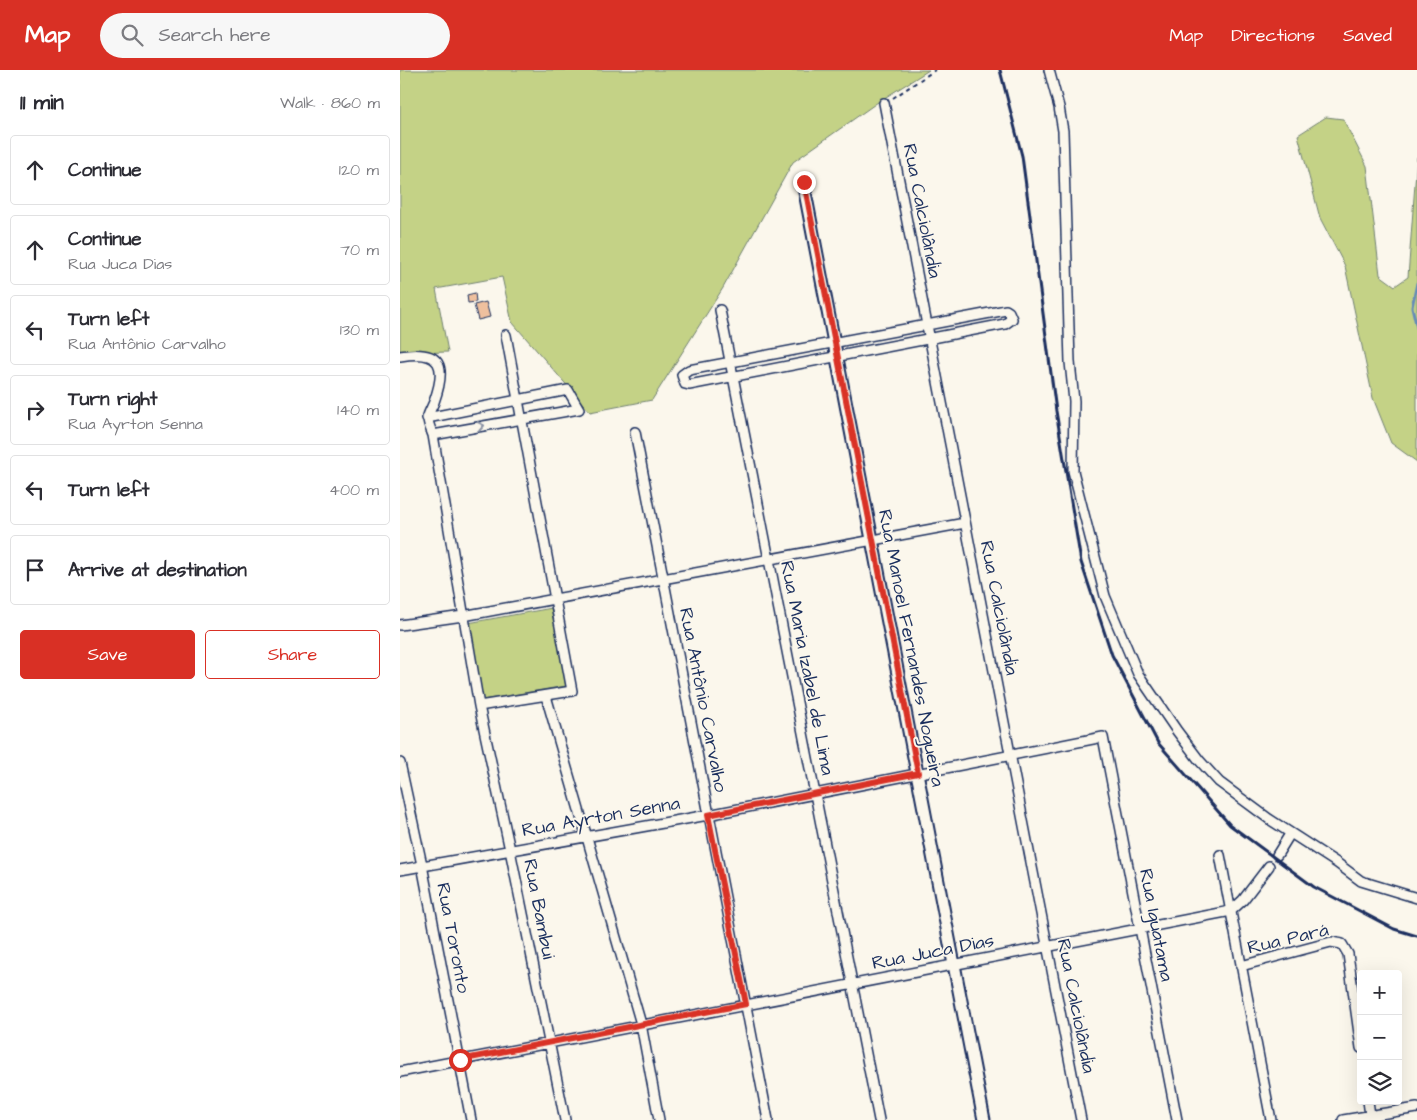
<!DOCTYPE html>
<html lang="en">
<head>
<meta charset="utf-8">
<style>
	:root { --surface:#fff; --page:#f7f7f7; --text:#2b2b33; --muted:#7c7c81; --line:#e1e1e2; --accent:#d93025 }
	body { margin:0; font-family:"Architects Daughter",sans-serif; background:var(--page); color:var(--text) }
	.controls { position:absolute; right:15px; bottom:15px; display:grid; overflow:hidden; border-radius:5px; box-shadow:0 5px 20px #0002 }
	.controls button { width:45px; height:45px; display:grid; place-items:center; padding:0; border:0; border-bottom:1px solid var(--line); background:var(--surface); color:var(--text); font:25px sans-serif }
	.stop { position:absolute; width:15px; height:15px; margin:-11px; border:4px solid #d93025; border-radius:50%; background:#fff }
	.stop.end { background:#d93025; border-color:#fff; box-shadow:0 1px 5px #0008 }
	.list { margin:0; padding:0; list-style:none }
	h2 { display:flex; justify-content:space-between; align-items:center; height:65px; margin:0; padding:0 20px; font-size:21px }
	h2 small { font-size:16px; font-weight:400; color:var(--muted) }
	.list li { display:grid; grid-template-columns:32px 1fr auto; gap:15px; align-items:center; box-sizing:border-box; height:70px; margin:0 10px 10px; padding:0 10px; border:1px solid var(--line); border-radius:5px }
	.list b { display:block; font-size:19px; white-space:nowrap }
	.list p { margin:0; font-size:16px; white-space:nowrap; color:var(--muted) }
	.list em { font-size:16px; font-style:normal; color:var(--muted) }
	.actions { display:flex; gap:10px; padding:15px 20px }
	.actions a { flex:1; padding:11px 0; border:1px solid var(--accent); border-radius:5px; text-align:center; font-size:18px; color:var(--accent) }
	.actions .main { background:var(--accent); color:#fff }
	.icon { flex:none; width:28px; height:28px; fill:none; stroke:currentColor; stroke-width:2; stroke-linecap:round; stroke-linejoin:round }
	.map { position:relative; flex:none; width:1017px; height:1050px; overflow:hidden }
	header { display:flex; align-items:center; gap:30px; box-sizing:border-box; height:70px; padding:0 25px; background:var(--accent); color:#fff }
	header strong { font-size:24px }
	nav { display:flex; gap:28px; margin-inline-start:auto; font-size:18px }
	.search { width:350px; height:45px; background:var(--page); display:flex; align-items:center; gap:12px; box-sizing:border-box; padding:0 18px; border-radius:28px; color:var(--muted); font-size:19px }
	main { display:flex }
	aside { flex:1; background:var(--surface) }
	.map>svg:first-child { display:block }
	.green { fill:#c4d286; stroke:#708072 }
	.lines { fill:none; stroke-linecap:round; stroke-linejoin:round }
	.stream { stroke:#658bb8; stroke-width:3 }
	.building { fill:#eec09e; stroke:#1b2f5e }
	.minor-casing { stroke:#1b2f5e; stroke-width:12 }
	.tertiary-casing { stroke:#1b2f5e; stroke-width:15 }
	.path { stroke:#1b2f5e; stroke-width:2; stroke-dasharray:4 4; stroke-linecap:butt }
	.minor { stroke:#fbf7ec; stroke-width:9 }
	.tertiary { stroke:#fbf7ec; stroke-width:11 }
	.rail { stroke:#1b2f5e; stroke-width:3 }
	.oneway { stroke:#8b93a5 }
	.route { stroke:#d93025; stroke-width:6 }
	.labels { text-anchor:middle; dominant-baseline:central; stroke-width:4; stroke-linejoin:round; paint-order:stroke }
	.street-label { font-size:19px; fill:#1b2f5e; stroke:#fbf7ec }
</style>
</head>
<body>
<header>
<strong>Map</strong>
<div class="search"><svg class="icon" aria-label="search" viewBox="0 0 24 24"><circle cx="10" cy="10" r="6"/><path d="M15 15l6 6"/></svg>Search here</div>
<nav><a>Map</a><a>Directions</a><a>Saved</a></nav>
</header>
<main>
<aside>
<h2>11 min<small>Walk · 860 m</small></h2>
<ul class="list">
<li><svg class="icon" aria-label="ahead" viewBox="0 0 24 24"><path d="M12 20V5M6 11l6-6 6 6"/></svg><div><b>Continue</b></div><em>120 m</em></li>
<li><svg class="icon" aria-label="ahead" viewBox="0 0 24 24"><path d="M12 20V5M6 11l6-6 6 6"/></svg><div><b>Continue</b><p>Rua Juca Dias</p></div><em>70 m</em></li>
<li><svg class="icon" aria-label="left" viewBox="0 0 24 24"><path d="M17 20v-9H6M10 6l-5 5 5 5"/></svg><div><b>Turn left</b><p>Rua Antônio Carvalho</p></div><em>130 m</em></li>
<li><svg class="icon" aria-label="right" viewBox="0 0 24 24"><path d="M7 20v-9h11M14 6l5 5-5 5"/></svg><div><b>Turn right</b><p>Rua Ayrton Senna</p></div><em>140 m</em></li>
<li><svg class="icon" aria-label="left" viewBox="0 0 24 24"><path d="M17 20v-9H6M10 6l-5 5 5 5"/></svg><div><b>Turn left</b></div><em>400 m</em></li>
<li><svg class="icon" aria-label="arrive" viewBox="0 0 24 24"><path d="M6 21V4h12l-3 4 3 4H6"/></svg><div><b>Arrive at destination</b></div></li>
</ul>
<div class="actions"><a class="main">Save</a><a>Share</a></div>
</aside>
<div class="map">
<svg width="1017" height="1050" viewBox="0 0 1017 1050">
	<rect width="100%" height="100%" fill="#fbf7ec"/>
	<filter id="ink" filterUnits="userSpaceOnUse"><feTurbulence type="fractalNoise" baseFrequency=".02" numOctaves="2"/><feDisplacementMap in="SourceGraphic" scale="10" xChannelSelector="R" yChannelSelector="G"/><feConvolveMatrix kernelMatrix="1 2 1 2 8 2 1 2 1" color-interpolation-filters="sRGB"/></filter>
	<g filter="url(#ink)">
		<path class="green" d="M0 0H529L478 32 393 92 323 218 252 330 190 342 112 252 102 207 36 219 48 282 12 283 0 285Z
			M926 47 943 49 967 96 980 205 995 216 1008 207 1017 87V392L991 373 973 328 945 196 920 148 898 65Z
			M152 538 166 616 82 630 68 553Z"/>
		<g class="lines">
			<path class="stream" d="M1017 213 1012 237 1017 258"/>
		</g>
		<path class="building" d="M75 223 76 232 68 233 67 225Z
			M86 232 90 247 78 250 74 235Z"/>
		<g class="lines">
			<defs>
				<path id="minor" d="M649 0 659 37 663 61 670 292 674 331 673 401 705 526 738 604 777 661 799 690 819 712 869 749 937 793 961 811 1017 828
					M484 33 681 1050
					M320 240 479 1050
					M606 240 609 242 612 249 605 254 289 315 285 314 282 305 289 300Z
					M0 286C42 279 47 296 34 332 32 337 29 342 28 346 27 352 31 360 33 365L79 636 110 780 165 1050
					M27 348 168 320 179 339 33 365
					M235 362 368 1050
					M0 555 63 546 565 453
					M146 626 241 954 259 1050
					M79 636 172 621 106 265
					M0 693 22 795 71 1050
					M820 785 871 1050
					M877 785 890 764
					M0 800 308 745 703 667 777 1050
					M841 896 931 872 942 874 948 884 961 978
					M0 1002 831 841 843 830 869 796
					M968 1031 970 1045
					M943 1050 1017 1038"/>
				<path id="tertiary" d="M403 112 584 1050"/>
			</defs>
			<use href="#minor" class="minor-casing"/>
			<use href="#tertiary" class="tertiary-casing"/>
			<path class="path" d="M493 28 535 0"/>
			<use href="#minor" class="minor"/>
			<use href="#tertiary" class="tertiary"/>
			<path class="rail" d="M600 0 622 86 656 341 681 492 712 585 758 673 830 755 914 817 994 859 1017 866"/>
		</g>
		<defs><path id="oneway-chevron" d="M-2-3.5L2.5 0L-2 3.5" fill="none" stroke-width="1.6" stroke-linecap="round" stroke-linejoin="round" transform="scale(1.25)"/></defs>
		<use class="oneway" href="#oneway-chevron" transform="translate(81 356) rotate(-10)"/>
	</g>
	<g class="lines" filter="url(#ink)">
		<path class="route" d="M60 990 346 934 308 745 518 703 404 112"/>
	</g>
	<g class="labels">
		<g class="street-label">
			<text transform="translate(522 141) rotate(79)">Rua Calciolândia</text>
			<text transform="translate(599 538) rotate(79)">Rua Calciolândia</text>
			<text transform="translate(511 578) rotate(79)">Rua Manoel Fernandes Nogueira</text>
			<text transform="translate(407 598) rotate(79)">Rua Maria Izabel de Lima</text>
			<text transform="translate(303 630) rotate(79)">Rua Antônio Carvalho</text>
			<text transform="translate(201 747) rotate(-10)">Rua Ayrton Senna</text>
			<text transform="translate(139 839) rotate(79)">Rua Bambui</text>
			<text transform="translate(756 855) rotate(79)">Rua Iguatama</text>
			<text transform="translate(53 868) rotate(79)">Rua Toronto</text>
			<text transform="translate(888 869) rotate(-13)">Rua Pará</text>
			<text transform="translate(533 882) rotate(-11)">Rua Juca Dias</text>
			<text transform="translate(676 936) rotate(79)">Rua Calciolândia</text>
		</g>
	</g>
</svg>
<div class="controls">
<button>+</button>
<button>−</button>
<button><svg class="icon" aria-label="layers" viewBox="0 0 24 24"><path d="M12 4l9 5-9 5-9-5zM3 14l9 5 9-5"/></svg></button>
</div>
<div class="stop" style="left:60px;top:990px"></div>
<div class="stop end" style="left:404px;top:112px"></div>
</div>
</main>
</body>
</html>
